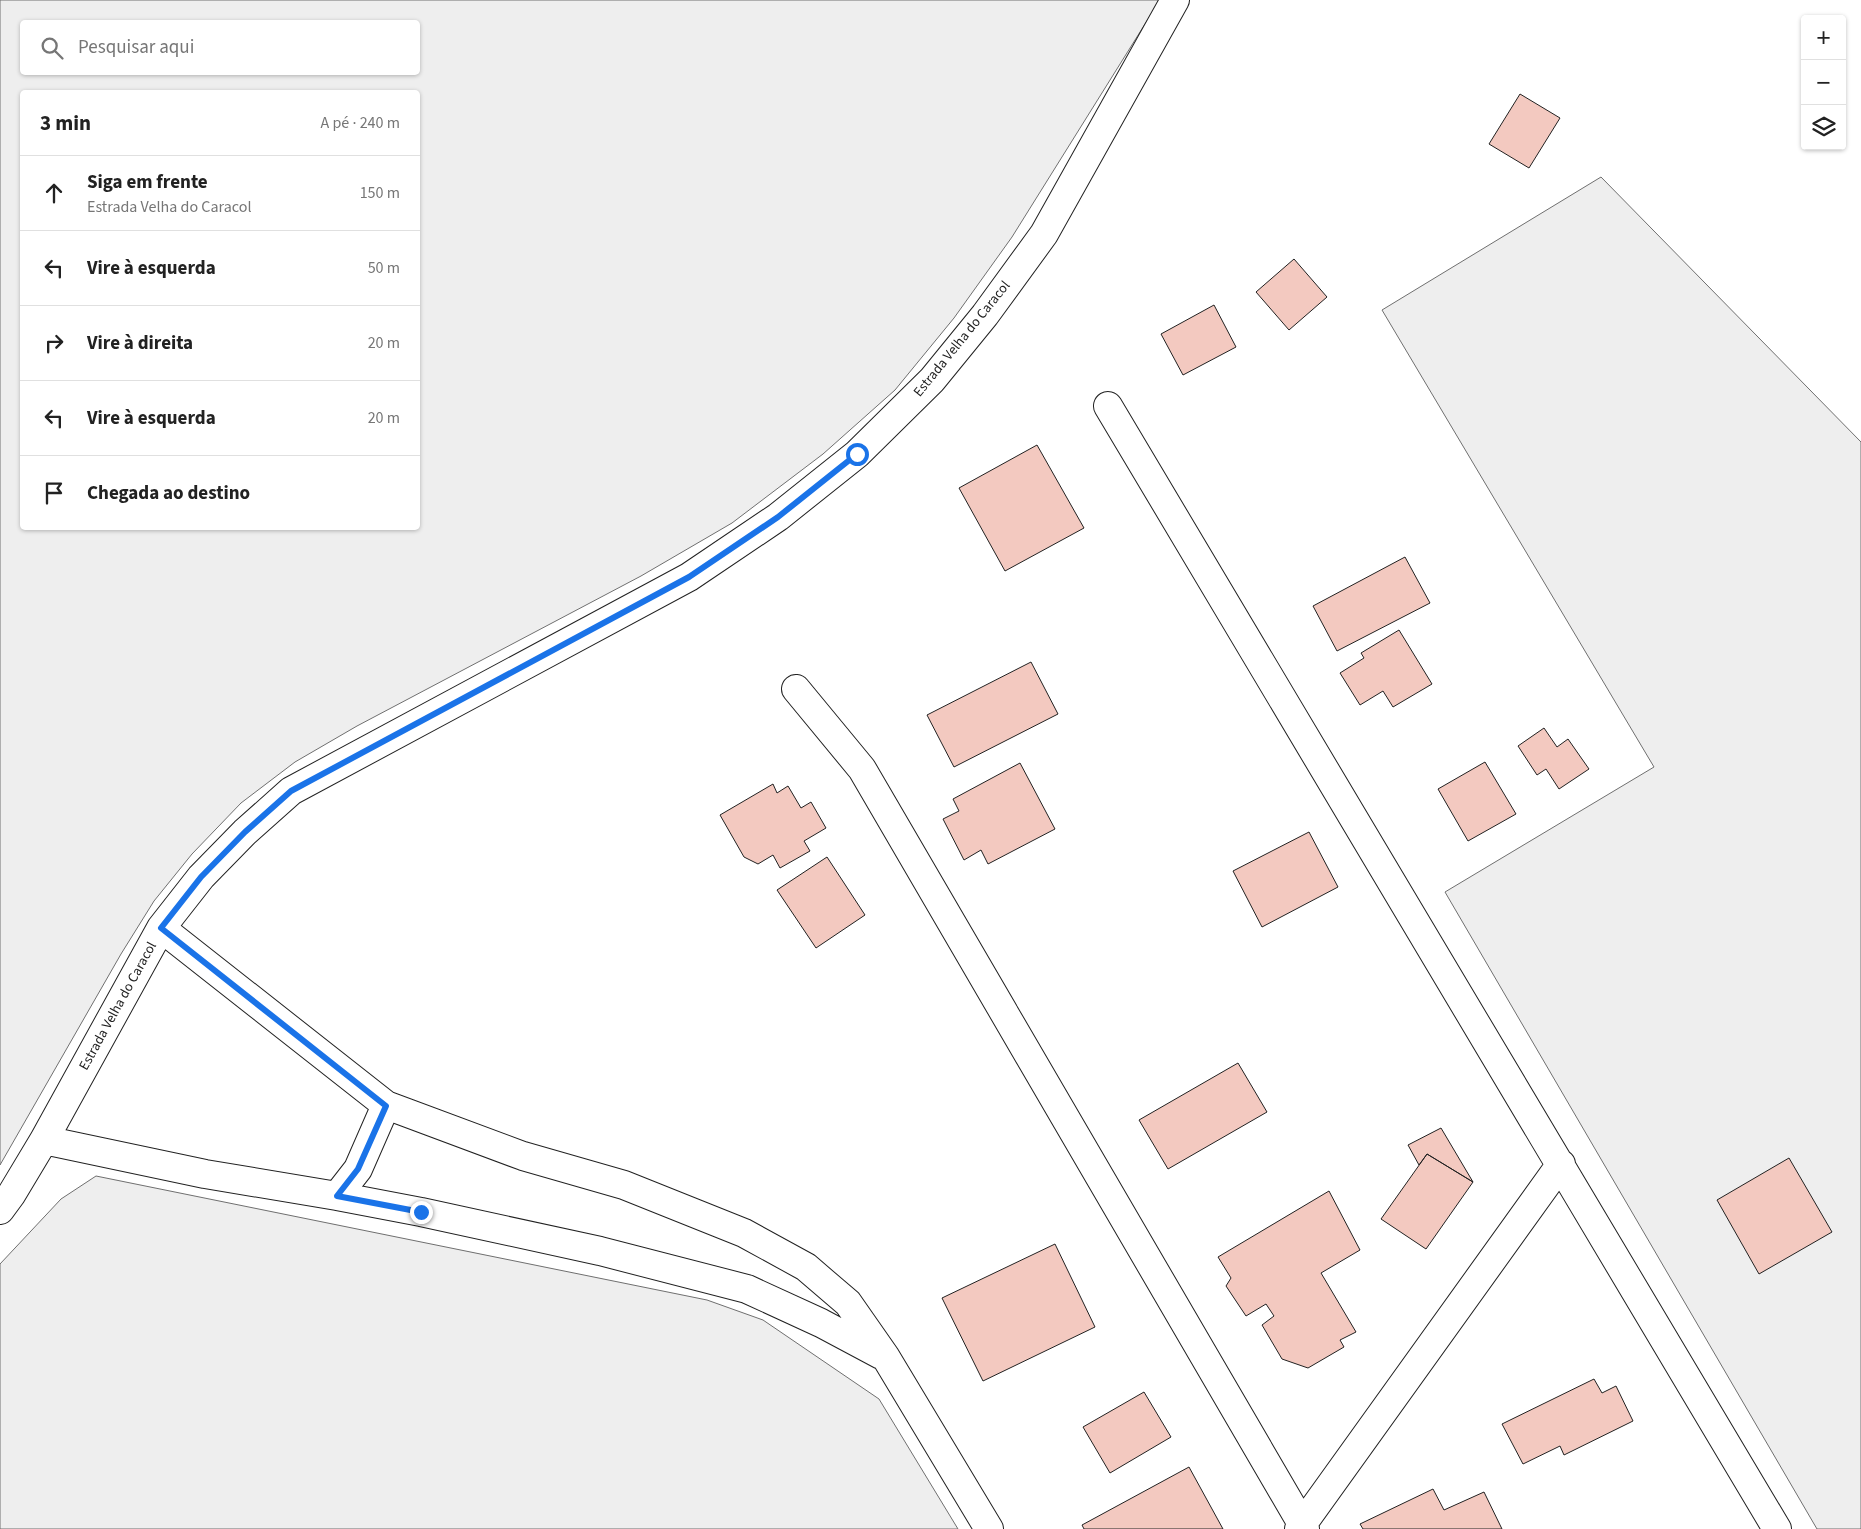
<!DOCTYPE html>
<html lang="pt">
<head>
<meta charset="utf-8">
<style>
	:root { --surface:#fff; --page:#f6f6f6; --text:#222; --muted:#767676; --line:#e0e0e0 }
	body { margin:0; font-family:"Source Sans 3",sans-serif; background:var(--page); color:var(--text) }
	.controls { position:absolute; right:15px; top:15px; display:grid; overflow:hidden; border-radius:5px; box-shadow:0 1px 4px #0004 }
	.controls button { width:45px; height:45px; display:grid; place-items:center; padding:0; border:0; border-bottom:1px solid var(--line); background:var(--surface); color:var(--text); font:25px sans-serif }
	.stop { position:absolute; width:15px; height:15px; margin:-11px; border:4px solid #1a73e8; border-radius:50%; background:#fff }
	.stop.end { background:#1a73e8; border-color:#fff; box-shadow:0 1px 5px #0008 }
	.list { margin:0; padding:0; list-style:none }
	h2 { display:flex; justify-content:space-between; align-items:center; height:65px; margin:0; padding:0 20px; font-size:21px }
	h2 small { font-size:16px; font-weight:400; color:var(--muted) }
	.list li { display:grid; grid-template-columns:32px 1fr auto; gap:15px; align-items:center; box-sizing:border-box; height:75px; padding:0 20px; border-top:1px solid var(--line) }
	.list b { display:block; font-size:19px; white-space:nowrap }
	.list p { margin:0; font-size:16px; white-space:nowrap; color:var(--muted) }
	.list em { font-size:16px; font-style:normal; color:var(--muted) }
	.icon { flex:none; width:28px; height:28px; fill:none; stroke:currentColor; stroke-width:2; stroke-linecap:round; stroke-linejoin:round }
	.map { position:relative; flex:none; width:1861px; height:1529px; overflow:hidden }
	.search { position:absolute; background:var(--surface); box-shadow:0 1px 4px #0004; left:20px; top:20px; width:400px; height:55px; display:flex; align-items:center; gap:12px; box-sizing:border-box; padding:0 18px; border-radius:5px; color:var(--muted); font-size:19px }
	.panel { position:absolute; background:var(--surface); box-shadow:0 1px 4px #0004; left:20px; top:90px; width:400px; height:440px; border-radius:5px }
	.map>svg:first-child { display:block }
	.green { fill:#eee; stroke:#6f6f6f; fill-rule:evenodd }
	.building { fill:#f3c9c0; stroke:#222 }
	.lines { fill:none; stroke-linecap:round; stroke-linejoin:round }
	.street-casing { stroke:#222; stroke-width:30 }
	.street { stroke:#fff; stroke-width:28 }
	.route { stroke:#1a73e8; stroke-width:6 }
	.labels { text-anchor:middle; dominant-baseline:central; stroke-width:4; stroke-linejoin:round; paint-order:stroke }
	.street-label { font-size:14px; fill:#222; stroke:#fff }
</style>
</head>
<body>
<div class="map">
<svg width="1861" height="1529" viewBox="0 0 1861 1529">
	<rect width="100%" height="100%" fill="#fff"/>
	<path class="green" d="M0 0H1160L1012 237 954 318 895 390 823 454 732 523 641 576 357 726 295 762 241 803 192 854 154 901 121 954 0 1165ZM22 22H418V72H22ZM22 92H418V528H22Z
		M1601 177 1861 442V1529H1817L1445 892 1654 767 1382 310Z
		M96 1176 707 1300 763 1320 879 1399 958 1529H0V1264L61 1199Z"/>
	<path class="building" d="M1520 94 1560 118 1529 168 1489 144Z
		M1294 259 1327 297 1289 330 1256 292Z
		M1214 305 1236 347 1183 375 1161 334Z
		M1037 445 1084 528 1005 571 959 488Z
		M1405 557 1430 603 1337 651 1313 606Z
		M1399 630 1432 684 1393 707 1383 691 1360 705 1340 673 1364 658 1361 653Z
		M1031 662 1058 714 954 767 927 715Z
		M1544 728 1557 747 1568 739 1589 769 1559 789 1546 769 1537 775 1518 746Z
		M1485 762 1516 814 1468 841 1438 789Z
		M1020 763 1055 829 988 864 981 850 964 860 943 819 959 811 953 799Z
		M773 784 777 793 788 786 801 808 811 802 826 828 804 841 810 851 780 868 773 855 758 864 744 857 720 815Z
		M1309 832 1338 887 1262 927 1233 871Z
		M827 857 865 915 816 948 777 890Z
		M1238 1063 1267 1112 1168 1169 1139 1120Z
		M1441 1128 1473 1182 1427 1154 1419 1165 1408 1145Z
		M1427 1154 1473 1182 1426 1249 1381 1219Z
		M1789 1158 1832 1232 1759 1274 1717 1200Z
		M1329 1191 1360 1250 1321 1273 1356 1332 1340 1340 1344 1347 1308 1368 1282 1359 1262 1325 1274 1316 1266 1304 1246 1316 1226 1286 1231 1278 1218 1257Z
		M1055 1244 1095 1327 983 1381 942 1298Z
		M1594 1379 1602 1393 1616 1386 1633 1421 1564 1455 1560 1446 1523 1464 1502 1424Z
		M1144 1392 1171 1437 1110 1473 1083 1427Z
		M1189 1467 1223 1529H1084L1082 1525Z
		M1433 1489 1444 1510 1484 1492 1502 1529H1363L1360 1524Z"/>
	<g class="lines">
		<defs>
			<path id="street" d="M1108 406 1777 1529
				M796 689 862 769 1305 1529
				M161 928 386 1105 523 1156 624 1185 744 1233 806 1267 848 1303 885 1356 989 1529
				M44 1140 205 1174 337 1196 421 1212 600 1251 747 1289 821 1323 881 1355
				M337 1196 358 1169 386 1105
				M0 1210 11 1195 44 1140 161 928 201 877 245 832 291 791 689 577 778 517 857 454 932 380 985 315 1044 234 1175 0
				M1299 1529 1561 1164"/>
		</defs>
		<use href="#street" class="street-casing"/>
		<use href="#street" class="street"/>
	</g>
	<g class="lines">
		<path class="route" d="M421 1212 337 1196 358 1169 386 1106 161 928 201 877 245 832 291 791 689 577 778 517 857 454"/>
	</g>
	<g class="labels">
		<g class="street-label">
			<text transform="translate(962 339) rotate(-51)">Estrada Velha do Caracol</text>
			<text transform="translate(118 1006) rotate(-61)">Estrada Velha do Caracol</text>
		</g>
	</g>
</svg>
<div class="controls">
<button>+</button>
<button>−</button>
<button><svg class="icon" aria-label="layers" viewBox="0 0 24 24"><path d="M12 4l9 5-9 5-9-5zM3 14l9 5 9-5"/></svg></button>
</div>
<div class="stop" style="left:857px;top:454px"></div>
<div class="stop end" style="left:421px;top:1212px"></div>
<div class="search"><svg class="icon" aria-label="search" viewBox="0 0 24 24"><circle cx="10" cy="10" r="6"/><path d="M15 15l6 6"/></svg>Pesquisar aqui</div>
<section class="panel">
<h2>3 min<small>A pé · 240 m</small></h2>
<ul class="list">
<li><svg class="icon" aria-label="ahead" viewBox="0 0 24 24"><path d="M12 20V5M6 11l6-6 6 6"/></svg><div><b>Siga em frente</b><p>Estrada Velha do Caracol</p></div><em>150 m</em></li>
<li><svg class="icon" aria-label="left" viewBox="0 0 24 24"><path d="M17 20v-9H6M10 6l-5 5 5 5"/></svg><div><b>Vire à esquerda</b></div><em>50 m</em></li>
<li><svg class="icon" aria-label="right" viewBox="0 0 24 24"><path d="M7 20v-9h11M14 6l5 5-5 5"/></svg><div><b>Vire à direita</b></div><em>20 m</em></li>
<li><svg class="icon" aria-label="left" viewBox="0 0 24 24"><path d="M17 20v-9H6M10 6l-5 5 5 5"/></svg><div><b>Vire à esquerda</b></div><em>20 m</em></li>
<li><svg class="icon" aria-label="arrive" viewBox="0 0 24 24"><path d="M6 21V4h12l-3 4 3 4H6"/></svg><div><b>Chegada ao destino</b></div></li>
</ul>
</section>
</div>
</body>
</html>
